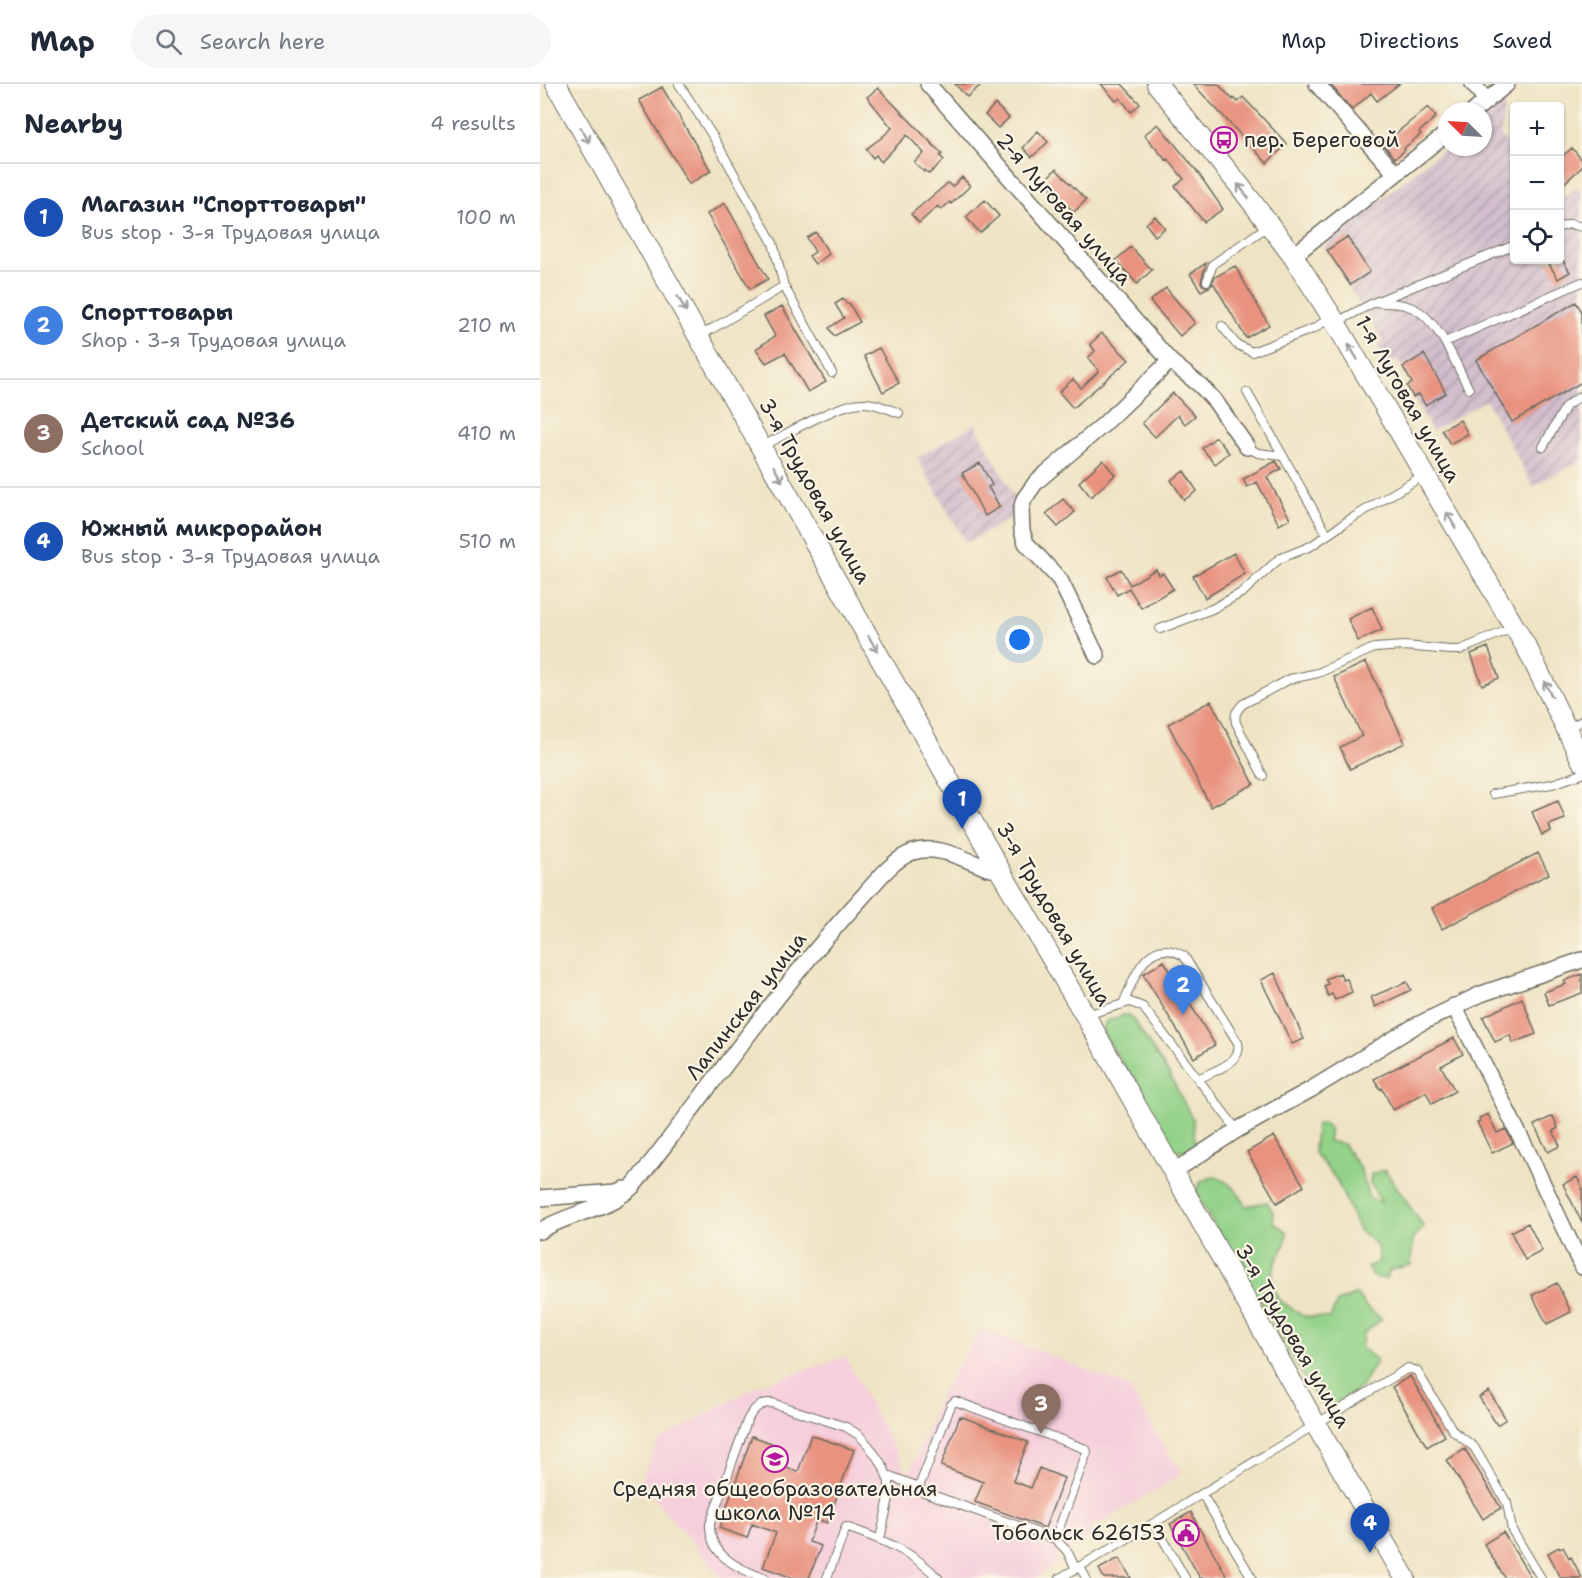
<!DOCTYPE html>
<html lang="en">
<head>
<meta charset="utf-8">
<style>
	:root { --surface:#fff; --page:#f6f6f7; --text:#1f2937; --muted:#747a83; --line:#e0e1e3; --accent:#b5179e }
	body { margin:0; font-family:"Shantell Sans",sans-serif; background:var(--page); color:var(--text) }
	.controls { position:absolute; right:18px; top:18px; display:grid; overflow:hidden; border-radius:6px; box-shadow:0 2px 4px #0004 }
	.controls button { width:54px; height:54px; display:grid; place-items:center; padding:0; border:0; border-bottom:2px solid var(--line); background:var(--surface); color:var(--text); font:30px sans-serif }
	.compass { position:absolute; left:898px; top:18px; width:54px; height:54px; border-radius:50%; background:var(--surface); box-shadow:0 2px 4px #0004; rotate:294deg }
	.you { position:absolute; left:480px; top:556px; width:21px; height:21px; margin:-15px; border:4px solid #fff; border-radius:50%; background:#1a73e8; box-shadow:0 0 0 9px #1a73e833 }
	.badge { display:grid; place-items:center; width:39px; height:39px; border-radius:50%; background:var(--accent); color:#fff; font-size:20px; font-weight:700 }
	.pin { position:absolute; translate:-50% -50px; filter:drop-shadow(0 2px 3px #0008) }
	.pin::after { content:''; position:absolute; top:32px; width:21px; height:18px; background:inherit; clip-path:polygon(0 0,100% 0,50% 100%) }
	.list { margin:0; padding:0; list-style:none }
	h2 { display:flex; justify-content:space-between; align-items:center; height:78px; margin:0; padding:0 24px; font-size:26px }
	h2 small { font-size:20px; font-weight:400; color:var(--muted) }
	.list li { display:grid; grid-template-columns:39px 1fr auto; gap:18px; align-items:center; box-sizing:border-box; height:108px; padding:0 24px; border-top:2px solid var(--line) }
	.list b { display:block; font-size:22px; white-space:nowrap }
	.list p { margin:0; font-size:20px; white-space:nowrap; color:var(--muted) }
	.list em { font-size:20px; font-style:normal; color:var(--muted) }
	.icon { flex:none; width:33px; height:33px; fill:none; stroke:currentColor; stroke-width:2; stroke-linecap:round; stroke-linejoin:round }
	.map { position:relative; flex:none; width:1042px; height:1494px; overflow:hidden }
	header { display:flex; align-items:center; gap:36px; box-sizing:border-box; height:84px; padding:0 30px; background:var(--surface); border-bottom:2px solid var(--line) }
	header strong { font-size:28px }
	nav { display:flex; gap:33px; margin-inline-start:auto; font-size:21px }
	.search { width:420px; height:54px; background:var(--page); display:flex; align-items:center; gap:15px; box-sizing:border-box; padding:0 21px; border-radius:33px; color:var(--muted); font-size:22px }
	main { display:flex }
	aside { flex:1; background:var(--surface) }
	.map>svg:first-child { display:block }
	.built { fill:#f5cfdc }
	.industrial { fill:url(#industrial-furrows) }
	.grass { fill:#93d289; stroke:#5f7e5a; stroke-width:1.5 }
	.building { fill:#e8927f }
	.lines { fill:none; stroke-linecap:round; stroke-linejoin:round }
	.service-casing { stroke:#6f6c61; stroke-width:10 }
	.minor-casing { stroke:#6f6c61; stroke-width:18 }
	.tertiary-casing { stroke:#6f6c61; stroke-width:22 }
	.service { stroke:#fff; stroke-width:8 }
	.minor { stroke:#fff; stroke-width:15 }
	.tertiary { stroke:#fff; stroke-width:20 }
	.oneway { stroke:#a0a0a0 }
	.labels { text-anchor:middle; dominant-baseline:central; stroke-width:4.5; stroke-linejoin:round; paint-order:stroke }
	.poi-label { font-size:21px; fill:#2b2b2b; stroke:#fcf5e5; text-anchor:start }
	.street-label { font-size:21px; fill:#2b2b2b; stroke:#fcf5e5 }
</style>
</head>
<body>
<header>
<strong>Map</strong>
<div class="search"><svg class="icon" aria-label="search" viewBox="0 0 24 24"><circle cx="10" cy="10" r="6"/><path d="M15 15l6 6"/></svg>Search here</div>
<nav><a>Map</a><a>Directions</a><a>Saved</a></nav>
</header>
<main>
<aside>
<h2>Nearby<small>4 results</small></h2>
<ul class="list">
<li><span class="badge" style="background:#1a4fb4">1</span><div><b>Магазин &quot;Спорттовары&quot;</b><p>Bus stop · 3-я Трудовая улица</p></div><em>100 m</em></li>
<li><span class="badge" style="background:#3f7fe0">2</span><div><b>Спорттовары</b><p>Shop · 3-я Трудовая улица</p></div><em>210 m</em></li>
<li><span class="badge" style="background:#8d6e63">3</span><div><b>Детский сад №36</b><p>School</p></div><em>410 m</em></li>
<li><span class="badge" style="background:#1a4fb4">4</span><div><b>Южный микрорайон</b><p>Bus stop · 3-я Трудовая улица</p></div><em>510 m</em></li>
</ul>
</aside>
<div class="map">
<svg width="1042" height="1494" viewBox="0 0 1042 1494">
	<defs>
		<pattern id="industrial-furrows" width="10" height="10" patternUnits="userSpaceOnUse" patternTransform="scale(1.5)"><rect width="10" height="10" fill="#d1bdcc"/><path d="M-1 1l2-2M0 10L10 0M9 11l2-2" fill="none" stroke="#aa9aa6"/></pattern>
	</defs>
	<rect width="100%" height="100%" fill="#fcf5e5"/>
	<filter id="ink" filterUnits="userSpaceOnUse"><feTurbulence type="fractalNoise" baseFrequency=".0167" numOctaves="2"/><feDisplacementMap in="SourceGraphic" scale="12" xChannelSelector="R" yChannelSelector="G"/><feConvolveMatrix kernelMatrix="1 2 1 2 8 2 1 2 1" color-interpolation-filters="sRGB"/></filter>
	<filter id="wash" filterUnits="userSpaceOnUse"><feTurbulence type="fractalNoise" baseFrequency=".008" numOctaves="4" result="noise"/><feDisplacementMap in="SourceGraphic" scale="24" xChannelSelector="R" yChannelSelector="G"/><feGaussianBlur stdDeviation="1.35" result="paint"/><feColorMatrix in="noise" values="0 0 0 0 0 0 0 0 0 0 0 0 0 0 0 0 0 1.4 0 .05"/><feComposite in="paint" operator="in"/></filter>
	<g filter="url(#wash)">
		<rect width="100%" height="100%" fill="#eee4c4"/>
		<path class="built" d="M442 1244 589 1303 642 1390 551 1445 554 1451 516 1473 519 1480 495 1494H456L450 1491 449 1494H182L100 1397 119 1357 217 1302 305 1273 369 1392 400 1311Z"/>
		<path class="industrial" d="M965 15 961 52 974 69 975 176H1020V115L1037 104 1042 111V376L993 402 946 316 892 347 867 302 872 299 863 283 858 275 848 281 838 262 843 258 784 162 907 62 943 63V33Z
			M435 340 478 420 475 432 426 459 377 374Z"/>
		<path class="grass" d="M584 931H590L629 990 653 1036 655 1060 646 1067 634 1066 625 1056 595 998 562 948 566 937Z
			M783 1039 790 1044 788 1057 803 1060 820 1084 829 1114 841 1118 830 1098 831 1090 845 1086 884 1143 873 1154 871 1181 850 1186 846 1195 833 1193 827 1182 839 1179 837 1161 819 1146 796 1095 774 1069 776 1041Z
			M673 1093C689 1095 699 1109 706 1122L727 1118 734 1130 733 1138 747 1148C747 1167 731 1178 732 1196 732 1202 736 1209 738 1215L763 1232 790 1234 797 1218 817 1210 826 1223 842 1235 824 1249 821 1264 837 1276 821 1303 793 1322 780 1320 746 1265 728 1228 668 1131 656 1107 661 1097Z"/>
		<g id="blocks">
			<path class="building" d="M415 0H442L427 13Z
				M561 0H582L600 20 591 28 580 14 576 17Z
				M653 0H678L693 16 694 14 698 18 703 13 747 60 727 79Z
				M790 0H859L837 17 831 9 812 26Z
				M122 3 171 87 149 100 99 16Z
				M338 4 402 70 400 72 404 76 389 90 385 86 384 88 374 78 384 69 367 51 341 78 336 71 333 74 326 65 341 54 352 44 327 13Z
				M455 20 469 34 458 44 445 31Z
				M888 23 896 33 879 48 881 50 864 64 865 66 855 74 843 60Z
				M618 40 656 86 683 125 664 138 635 102 644 95 628 75 626 76 606 53 605 50Z
				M498 47 508 58 492 73 483 64Z
				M1032 64 1042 76V83L1020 103V74Z
				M516 85 546 116 534 128 511 105 513 103 506 95Z
				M422 93 430 102 411 120 410 118 401 126 398 122 379 139 371 130 408 99 412 103Z
				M445 116 459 132 440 149 426 133Z
				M185 119 228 195 210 205 167 130Z
				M615 132 625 144 615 152 606 140Z
				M276 148 289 170 275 180 269 172 275 168 267 154Z
				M807 153 830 188 810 201 787 166Z
				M591 163 612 186 597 200 576 176Z
				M1020 172 1030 188 1018 195 1008 178 1013 176H1020Z
				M666 179 661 198 663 201 669 203 661 207 650 190Z
				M695 182 729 241 706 254 674 200 671 201 675 193Z
				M626 204 655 239 640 252 610 217Z
				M303 215 307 220 309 219 320 238 294 252 289 244 304 234 295 220Z
				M1036 218 1042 228V298L972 338 936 276Z
				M242 222 286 298 268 308 245 269 226 279 216 265 235 252 224 232Z
				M562 249 589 276 533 324 519 308 533 295 541 304 559 287 548 274 555 267 550 260Z
				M339 264 359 299 343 308 324 272Z
				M884 270 906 309 885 321 879 310 873 313 867 302 872 299 863 283Z
				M633 309 655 332 645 340 638 331 615 353 602 339Z
				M920 336 928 350 910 360 902 346Z
				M676 353 689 369 675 380 662 364Z
				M563 376 575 391 551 413 539 398Z
				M736 377 741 385 727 393 750 435 739 441 717 398 707 403 703 395Z
				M440 379 452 401 448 403 460 423 445 432 422 389Z
				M644 387 657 407 644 416 631 396Z
				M523 415 535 428 518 443 506 430Z
				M694 469 705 490 665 514 653 492Z
				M581 485 590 501 616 485 619 491 623 489 633 505 601 524 589 504 577 511 567 493Z
				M832 523 842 546 818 557 808 535Z
				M948 563 959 594 942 601 931 570Z
				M826 578 865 659 810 685 800 663 822 652 794 593Z
				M671 617 714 700 671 723 628 640Z
				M1018 717 1025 735 1009 741 1011 747 1002 751 992 728Z
				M998 769 1009 790 902 845 892 824Z
				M624 877 675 961 654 974 603 890Z
				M735 889 764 955 752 960 721 896Z
				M800 889 803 896 807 895 812 908 795 916 792 910 788 912 784 902 788 900 785 895Z
				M1042 890V909L1009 921 1004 908 1026 900 1024 897Z
				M867 898 871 906 835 923 831 913Z
				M982 914 996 950 972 959 970 951 955 958 943 933Z
				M914 954 923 970 901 982 915 1007 892 1020 886 1008 853 1026 842 1004 840 1005 834 995Z
				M948 1030 957 1049 966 1045 973 1059 952 1069 937 1038 940 1037 939 1034Z
				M1013 1032 1018 1044 1013 1047 1020 1062 1008 1068 994 1041Z
				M734 1052 764 1102 737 1119 707 1068Z
				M1037 1093 1042 1103V1139L1023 1100Z
				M988 1139 1002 1167 985 1176 971 1148Z
				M1017 1199 1031 1228 1007 1240 992 1211Z
				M870 1292 905 1352 887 1363 852 1303Z
				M949 1307 966 1335 957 1341 939 1313Z
				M420 1332 488 1358 473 1397 491 1404 499 1384 524 1394 505 1444 435 1418 443 1398 401 1382Z
				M271 1351 314 1366 287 1439 277 1435 269 1458 281 1462 269 1494H253L223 1483 236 1449 212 1440 207 1454 179 1444 212 1352 239 1362 233 1379 258 1388Z
				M925 1365 961 1424 943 1435 907 1376Z
				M651 1428 658 1442 688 1494H660L630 1440Z
				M963 1448 968 1456 991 1494H965L944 1460Z
				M1019 1463 1020 1465 1023 1463 1029 1474 1031 1473 1042 1494H1021L1008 1469Z
				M579 1474 591 1494H564L559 1485Z"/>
		</g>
	</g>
	<g filter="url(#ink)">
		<use href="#blocks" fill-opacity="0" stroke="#6f6c61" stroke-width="1.5"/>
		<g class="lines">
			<defs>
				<path id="service" d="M139 0 174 54 233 159 244 202 292 289
					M1020 143 1030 140 1042 143
					M667 197 673 180 728 142
					M840 219C851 219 862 219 873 224 899 236 916 281 929 305
					M797 238 833 219 975 161
					M682 242 696 260 712 268 775 244 791 233
					M160 252 244 202
					M905 258 1042 198
					M707 308 787 450
					M222 362C245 351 299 319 322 319 334 318 348 325 359 329
					M707 363 718 369 743 372
					M1003 363 1026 322 1042 311
					M620 545 672 525 703 508 739 475 771 462 809 436 884 391
					M1027 644 1042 637
					M723 692 696 639C694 630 697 626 703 620L750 595 778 589 834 564 864 562 910 566H920L975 543
					M953 710 1012 700 1042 690
					M583 920C595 893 607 850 644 872L698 959C703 979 673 987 658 995
					M546 931 590 918 603 923 697 1046
					M347 1391 379 1403 411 1321 415 1317 546 1365 547 1368 515 1455 381 1407 379 1403
					M662 1410 712 1494
					M614 1439 645 1494
					M515 1455 527 1467 536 1485
					M540 1483 546 1494
					M224 1494C199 1485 169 1472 170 1440L207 1337C212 1326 220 1318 232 1319L306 1343 319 1351 329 1362 343 1382 349 1398V1414L340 1455
					M287 1494 306 1443C340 1455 373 1467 398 1494
					M520 1494 614 1439 868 1284 877 1287 913 1347 934 1363 967 1419 972 1446 1001 1494"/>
				<path id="minor" d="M388 0 630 277 661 302 675 317 707 363
					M777 0 855 89
					M933 0 947 17
					M934 27 967 0
					M753 172 907 49
					M557 572 520 496 486 459 482 447 481 426 484 415 496 398 563 341 630 277
					M914 922 988 1068 1042 1183
					M633 1088 697 1046 770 1006 875 942 941 910 1042 876
					M0 1114 76 1108 84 1105
					M0 1147C29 1128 67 1127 93 1102 167 1008 235 909 316 820 331 804 352 775 373 768 397 760 424 775 447 784L451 785 458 783"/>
				<path id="tertiary" d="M16 0 458 783 545 931 776 1341 865 1494
					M617 0 699 101 753 172 792 233 988 566 1042 677"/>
			</defs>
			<use href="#service" class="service-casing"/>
			<use href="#minor" class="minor-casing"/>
			<use href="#tertiary" class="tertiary-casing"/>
			<use href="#service" class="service"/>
			<use href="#minor" class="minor"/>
			<use href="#tertiary" class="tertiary"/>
		</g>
		<defs><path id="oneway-shaft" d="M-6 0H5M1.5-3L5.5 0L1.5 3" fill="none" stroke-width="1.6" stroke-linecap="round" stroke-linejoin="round" transform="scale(1.5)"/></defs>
		<g class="oneway">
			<use href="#oneway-shaft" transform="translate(45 51) rotate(60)"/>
			<use href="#oneway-shaft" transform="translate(703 107) rotate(-128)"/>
			<use href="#oneway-shaft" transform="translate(142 220) rotate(60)"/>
			<use href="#oneway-shaft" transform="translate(813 268) rotate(-121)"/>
			<use href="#oneway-shaft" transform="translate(238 390) rotate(61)"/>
			<use href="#oneway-shaft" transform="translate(911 436) rotate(-120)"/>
			<use href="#oneway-shaft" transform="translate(333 560) rotate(61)"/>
			<use href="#oneway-shaft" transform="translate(1008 605) rotate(-117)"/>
		</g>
	</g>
	<defs>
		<symbol id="bus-ring" viewBox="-11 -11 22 22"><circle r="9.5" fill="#fcf5e5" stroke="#b5179e" stroke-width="1.5"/><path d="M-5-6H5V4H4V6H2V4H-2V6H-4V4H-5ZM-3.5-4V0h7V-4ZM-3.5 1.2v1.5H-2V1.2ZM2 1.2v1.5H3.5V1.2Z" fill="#b5179e"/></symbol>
		<symbol id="school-ring" viewBox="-11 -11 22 22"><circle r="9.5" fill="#fcf5e5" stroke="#b5179e" stroke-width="1.5"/><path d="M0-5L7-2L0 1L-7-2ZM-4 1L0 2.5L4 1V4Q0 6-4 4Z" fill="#b5179e"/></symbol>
		<symbol id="civic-ring" viewBox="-11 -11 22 22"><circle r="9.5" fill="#fcf5e5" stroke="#b5179e" stroke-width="1.5"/><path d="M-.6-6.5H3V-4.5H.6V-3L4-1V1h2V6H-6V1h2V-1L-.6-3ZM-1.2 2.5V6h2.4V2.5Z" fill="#b5179e"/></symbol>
	</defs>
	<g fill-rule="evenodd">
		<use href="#bus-ring" x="669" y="41" width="30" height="30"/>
		<use href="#school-ring" x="220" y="1360" width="30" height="30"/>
		<use href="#civic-ring" x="631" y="1434" width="30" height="30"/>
	</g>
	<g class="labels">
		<g class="poi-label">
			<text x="704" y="56">пер. Береговой</text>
			<text x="235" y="1405" text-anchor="middle">Средняя общеобразовательная<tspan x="235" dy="24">школа №14</tspan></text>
			<text x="626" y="1449" text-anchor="end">Тобольск 626153</text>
		</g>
		<g class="street-label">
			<text transform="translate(524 125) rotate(49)">2-я Луговая улица</text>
			<text transform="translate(868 315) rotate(60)">1-я Луговая улица</text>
			<text transform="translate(275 407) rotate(61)">3-я Трудовая улица</text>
			<text transform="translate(514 830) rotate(60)">3-я Трудовая улица</text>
			<text transform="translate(206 922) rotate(-52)">Лапинская улица</text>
			<text transform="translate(753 1252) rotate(60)">3-я Трудовая улица</text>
		</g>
	</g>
</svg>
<div class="controls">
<button>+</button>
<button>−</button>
<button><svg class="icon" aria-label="locate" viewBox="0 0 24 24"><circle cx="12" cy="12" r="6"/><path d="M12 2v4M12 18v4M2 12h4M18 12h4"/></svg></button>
</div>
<svg class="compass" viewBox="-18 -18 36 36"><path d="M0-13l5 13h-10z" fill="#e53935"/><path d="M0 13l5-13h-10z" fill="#747a83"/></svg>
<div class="you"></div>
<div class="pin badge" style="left:422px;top:745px;background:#1a4fb4">1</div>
<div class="pin badge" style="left:643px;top:931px;background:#3f7fe0">2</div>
<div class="pin badge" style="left:501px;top:1350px;background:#8d6e63">3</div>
<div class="pin badge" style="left:830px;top:1469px;background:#1a4fb4">4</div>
</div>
</main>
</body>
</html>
